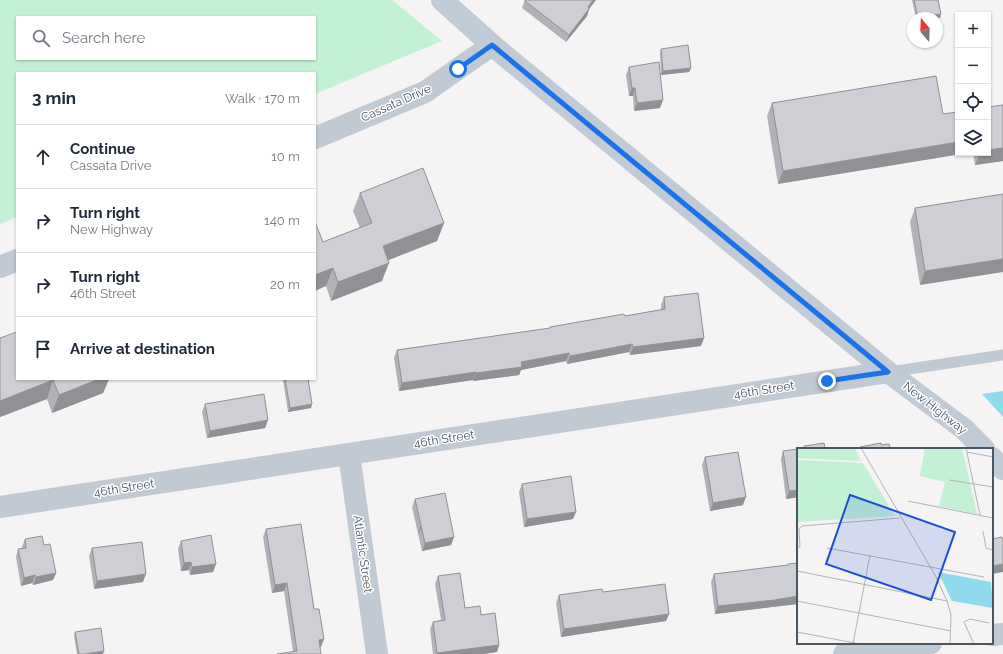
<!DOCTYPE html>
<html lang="en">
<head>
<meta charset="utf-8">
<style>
	:root { --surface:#fff; --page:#f6f6f7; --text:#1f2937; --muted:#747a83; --line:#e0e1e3 }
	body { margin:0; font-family:Raleway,sans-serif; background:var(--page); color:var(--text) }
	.controls { position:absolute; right:12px; top:12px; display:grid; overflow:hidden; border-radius:0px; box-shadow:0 1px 3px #0004 }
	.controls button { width:36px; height:36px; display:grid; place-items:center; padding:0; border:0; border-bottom:1px solid var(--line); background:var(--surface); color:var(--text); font:20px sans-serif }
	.compass { position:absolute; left:907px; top:12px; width:36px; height:36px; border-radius:50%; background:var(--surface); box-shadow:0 1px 3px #0004; rotate:341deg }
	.stop { position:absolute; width:12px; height:12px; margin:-9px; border:3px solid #1a73e8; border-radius:50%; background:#fff }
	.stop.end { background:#1a73e8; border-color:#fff; box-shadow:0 1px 4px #0008 }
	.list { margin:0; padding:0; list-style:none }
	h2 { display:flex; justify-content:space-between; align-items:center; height:52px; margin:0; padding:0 16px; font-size:17px }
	h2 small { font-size:13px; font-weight:400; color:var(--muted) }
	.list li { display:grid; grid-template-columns:26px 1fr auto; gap:12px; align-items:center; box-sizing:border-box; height:64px; padding:0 16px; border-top:1px solid var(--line) }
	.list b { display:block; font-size:15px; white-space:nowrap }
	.list p { margin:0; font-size:13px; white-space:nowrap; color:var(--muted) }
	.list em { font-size:13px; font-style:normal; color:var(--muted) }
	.icon { flex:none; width:22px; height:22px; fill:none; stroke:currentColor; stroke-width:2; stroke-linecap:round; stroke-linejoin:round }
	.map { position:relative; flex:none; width:1003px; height:654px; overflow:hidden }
	.search { position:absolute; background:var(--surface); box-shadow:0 1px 3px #0004; left:16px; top:16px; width:300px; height:44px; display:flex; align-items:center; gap:10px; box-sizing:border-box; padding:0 14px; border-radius:0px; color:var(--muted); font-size:15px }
	.panel { position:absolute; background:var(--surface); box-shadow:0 1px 3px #0004; left:16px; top:72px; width:300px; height:308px; border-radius:0px }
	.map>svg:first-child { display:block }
	.green { fill:#c3f1d5; fill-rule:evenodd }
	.water { fill:#90daee }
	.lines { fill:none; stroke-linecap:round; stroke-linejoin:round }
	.service { stroke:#c1cad2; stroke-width:11 }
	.minor { stroke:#c1cad2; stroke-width:22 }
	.secondary { stroke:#c1cbd6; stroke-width:22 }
	.wall { fill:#b0b2b7 }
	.shaded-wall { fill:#909195 }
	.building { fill:#cdcfd5; stroke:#909195 }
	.route { stroke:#1a73e8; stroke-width:5 }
	.labels { text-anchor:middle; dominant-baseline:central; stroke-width:3; stroke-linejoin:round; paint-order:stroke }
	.street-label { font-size:12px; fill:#4a5661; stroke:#fff }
	.inset-road { fill:none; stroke:#b1b4b9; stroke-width:1 }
	.view { fill:#1d4ed8; fill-opacity:0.15; stroke:#1d4ed8; stroke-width:2 }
	.inset-edge { fill:none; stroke:#4a5661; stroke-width:2 }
</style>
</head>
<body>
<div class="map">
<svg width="1003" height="654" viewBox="0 0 1003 654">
	<rect width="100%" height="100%" fill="#f5f3f3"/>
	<path class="green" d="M0 0H392L442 41 315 94V73H17V217L0 224ZM17 17H315V59H17Z"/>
	<path class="water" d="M1003 391V417L982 394Z"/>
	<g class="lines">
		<path class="service" d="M889 372 1003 355"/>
		<path class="minor" d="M315 138 425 92 492 45
			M0 267 17 260
			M349 454 377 654
			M0 507 888 372
			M992 635 1003 634
			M844 654 931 643"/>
		<path class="secondary" d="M442 0 492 45 888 372 964 429 984 449
			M992 458 1003 469"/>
	</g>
	<path class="wall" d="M525 0H596L589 9 587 16 566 42 522 8Z
		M912 0H938L941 14 940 18H916Z
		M661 49 691 68 689 72 661 75 660 53Z
		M629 67 663 100 660 108 634 111 633 96H629L626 75Z
		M936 76 778 184 767 116 772 103Z
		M1003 105V161L975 165 973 153H988Z
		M360 193 444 223 437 241 388 260 382 281 331 301 326 286 323 242 360 228 353 211Z
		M1003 194 920 285 910 222 915 208Z
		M664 297 704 338 701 346 630 355 629 352 567 364 566 361 521 370 519 375 473 381V380L399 391 394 358 397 350 550 328V327L625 316 661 310V305Z
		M0 338 17 379H109L103 393 52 413 47 399 0 417Z
		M283 379H308L312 404 311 408 288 412 283 380Z
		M205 404 268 420 265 428 207 438 202 412Z
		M783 451 798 497 786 499 781 459Z
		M705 457 743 505 710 511 702 465Z
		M522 484 573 519 524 527 519 492Z
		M415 499 454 537 451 545 422 551 412 507Z
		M266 529 314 609 321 647 293 652 284 591 272 593 263 537Z
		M25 539 44 545 56 573 53 580 33 585 32 583 21 586 16 557 18 549 22 548V547Z
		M181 541 216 564 213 572 190 575 189 570 181 571 178 549Z
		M92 548 143 582 94 589 89 556Z
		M798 563V604L772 607 715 614 711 582 714 574 788 565V564Z
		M438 576 465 608 481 615 499 645 497 652 483 654H433L430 629 433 622 441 620 435 584Z
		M603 592 669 614 666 621 561 637 556 603 559 595Z
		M75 632 103 654H77L74 636Z"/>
	<path class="shaded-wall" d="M593 0H596L589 9 587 16 566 42 569 35Z
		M941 14 940 18H920Z
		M691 68 689 72 661 75 663 71Z
		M632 88H635L633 96H629Z
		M663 100 660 108 634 111 637 103Z
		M958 142V153H968L778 184 783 171Z
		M1003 148V161L975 165 980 153H988V150Z
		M444 223 437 241 376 265 383 246Z
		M1003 259V272L920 285 925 271Z
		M389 263 382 281 331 301 338 282Z
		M333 268 326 286 315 291V275Z
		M704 338 701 346 630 355 633 347Z
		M632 344 629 352 567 364 570 356Z
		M569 353 566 361 521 370 519 375 473 381 476 373 521 362Z
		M476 372 473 380 399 391 402 383Z
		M99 379H109L103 393 52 413 59 395Z
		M53 380 47 399 0 417V401Z
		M312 404 311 408 288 412 290 408Z
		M268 420 265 428 207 438 210 431Z
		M798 490V497L786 499 789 491Z
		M746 497 743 505 710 511 713 503Z
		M576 512 573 519 524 527 527 519Z
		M422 525 419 533H418L421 525Z
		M454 537 451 545 422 551 425 543Z
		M191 562 189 570 181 571 184 563Z
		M216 564 213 572 190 575 192 567Z
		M1003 564V572L992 574V566Z
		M56 573 53 580 33 585 36 577Z
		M146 574 143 582 94 589 97 581Z
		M35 575 32 583 21 586 24 578Z
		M287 583 284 591 272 593 275 585Z
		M798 596V604L772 607 715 614 718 606Z
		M669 614 666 621 561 637 564 629Z
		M324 639 321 647 316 648 319 640Z
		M499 645 497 652 483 654H437V653Z
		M104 651 103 654H84Z"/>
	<path class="building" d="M525 0H593L588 7 589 9 569 35 525 1Z
		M914 0H938L941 14 918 18Z
		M688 45 691 68 663 71 661 49Z
		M659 62 663 100 637 103 635 88H632L629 67Z
		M936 76 943 114 958 112V142L783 171 772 103Z
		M1003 105V148L988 150V107Z
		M423 168 444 223 383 246 389 263 338 282 333 268 315 275V222L323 242 372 223 360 193Z
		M1003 194V259L925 271 915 208Z
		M698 293 704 338 633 347 632 344 570 356 569 353 521 362 522 367 476 373V372L402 383 397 350 550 328V327L624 314 625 316 665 309 664 297Z
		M17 332V379H99L59 395 53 380 0 401V338Z
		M285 379H308L312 404 290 408Z
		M264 394 268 420 210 431 205 404Z
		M824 443 825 449H800L804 448V446Z
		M881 443V445L889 444 890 449H861L860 447Z
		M798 449V490L789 491 783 451Z
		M738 452 746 497 713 503 705 457Z
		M571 476 576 512 527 519 522 484Z
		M445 493 454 537 425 543 415 499Z
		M301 524 314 609H319L324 639 319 640 321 654H277L297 651 287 583 275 585 266 529Z
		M211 535 216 564 192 567 191 562 184 563 181 541Z
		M42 536 44 545 50 544 56 573 36 577 35 575 24 578 18 549 26 548 25 539Z
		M1002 537 1003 540V564L992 566V539Z
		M142 542 146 574 97 581 92 548Z
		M798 563V596L775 600 718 606 714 574 788 565V564Z
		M460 573 465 608 480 606 481 615 495 613 499 645 437 653 433 622 445 620 438 576Z
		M665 584 669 614 564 629 559 595 602 589 603 592Z
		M101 628 104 651 84 654H79L75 632Z"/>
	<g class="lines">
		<path class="route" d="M458 69 492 45 888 372 827 381"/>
	</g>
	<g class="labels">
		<g class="street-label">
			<text transform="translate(396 103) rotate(-24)">Cassata Drive</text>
			<text transform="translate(764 390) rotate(-9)">46th Street</text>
			<text transform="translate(935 408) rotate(38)">New Highway</text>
			<text transform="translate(444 439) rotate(-9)">46th Street</text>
			<text transform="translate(124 488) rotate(-9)">46th Street</text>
			<text transform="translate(363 554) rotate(82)">Atlantic Street</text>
		</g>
	</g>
	<g transform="translate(797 448)">
		<rect width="196" height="196" fill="#f5f3f3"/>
		<path d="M0 0H58L64 13 0 10ZM128 0H165L180 66 142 58 148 34 123 28ZM0 12 66 15 98 68 0 74Z" fill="#c3f1d5"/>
		<path d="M141 124 194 134 196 160 155 153Z" fill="#90daee"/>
		<path class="inset-road" d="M64 0 138 127 150 153 154 167 153 196M169 0 183 67M170 4 196 9M152 32 196 39M111 53 196 70M186 83 189 100 196 102M0 99H3L2 81 5 78 103 70M30 100 187 129M0 123 150 153M0 153 154 183M0 184 63 196M56 196 73 107M177 196 167 174 173 171 192 175"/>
		<path class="view" d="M53 47 158 84 134 152 29 116Z"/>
		<rect width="196" height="196" class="inset-edge"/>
	</g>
</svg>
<div class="controls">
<button>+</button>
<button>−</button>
<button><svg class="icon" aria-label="locate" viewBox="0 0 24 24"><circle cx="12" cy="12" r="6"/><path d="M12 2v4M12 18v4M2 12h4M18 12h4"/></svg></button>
<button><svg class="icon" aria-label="layers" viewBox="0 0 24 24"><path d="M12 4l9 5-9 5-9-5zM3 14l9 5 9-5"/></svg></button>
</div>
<svg class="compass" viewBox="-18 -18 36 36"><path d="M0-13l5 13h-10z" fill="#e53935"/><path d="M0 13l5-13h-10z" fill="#747a83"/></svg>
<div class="stop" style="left:458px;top:69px"></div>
<div class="stop end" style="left:827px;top:381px"></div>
<div class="search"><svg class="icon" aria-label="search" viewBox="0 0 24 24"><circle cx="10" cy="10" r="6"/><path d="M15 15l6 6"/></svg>Search here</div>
<section class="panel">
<h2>3 min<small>Walk · 170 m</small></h2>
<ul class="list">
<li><svg class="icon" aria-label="ahead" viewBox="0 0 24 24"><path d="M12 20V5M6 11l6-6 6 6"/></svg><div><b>Continue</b><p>Cassata Drive</p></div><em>10 m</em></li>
<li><svg class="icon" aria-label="right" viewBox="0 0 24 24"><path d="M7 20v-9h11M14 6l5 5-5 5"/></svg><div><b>Turn right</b><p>New Highway</p></div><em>140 m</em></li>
<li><svg class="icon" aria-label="right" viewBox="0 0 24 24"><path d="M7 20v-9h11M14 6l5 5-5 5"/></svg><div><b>Turn right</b><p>46th Street</p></div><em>20 m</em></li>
<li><svg class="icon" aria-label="arrive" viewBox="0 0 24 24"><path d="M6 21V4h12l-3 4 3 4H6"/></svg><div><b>Arrive at destination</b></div></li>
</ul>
</section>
</div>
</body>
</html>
